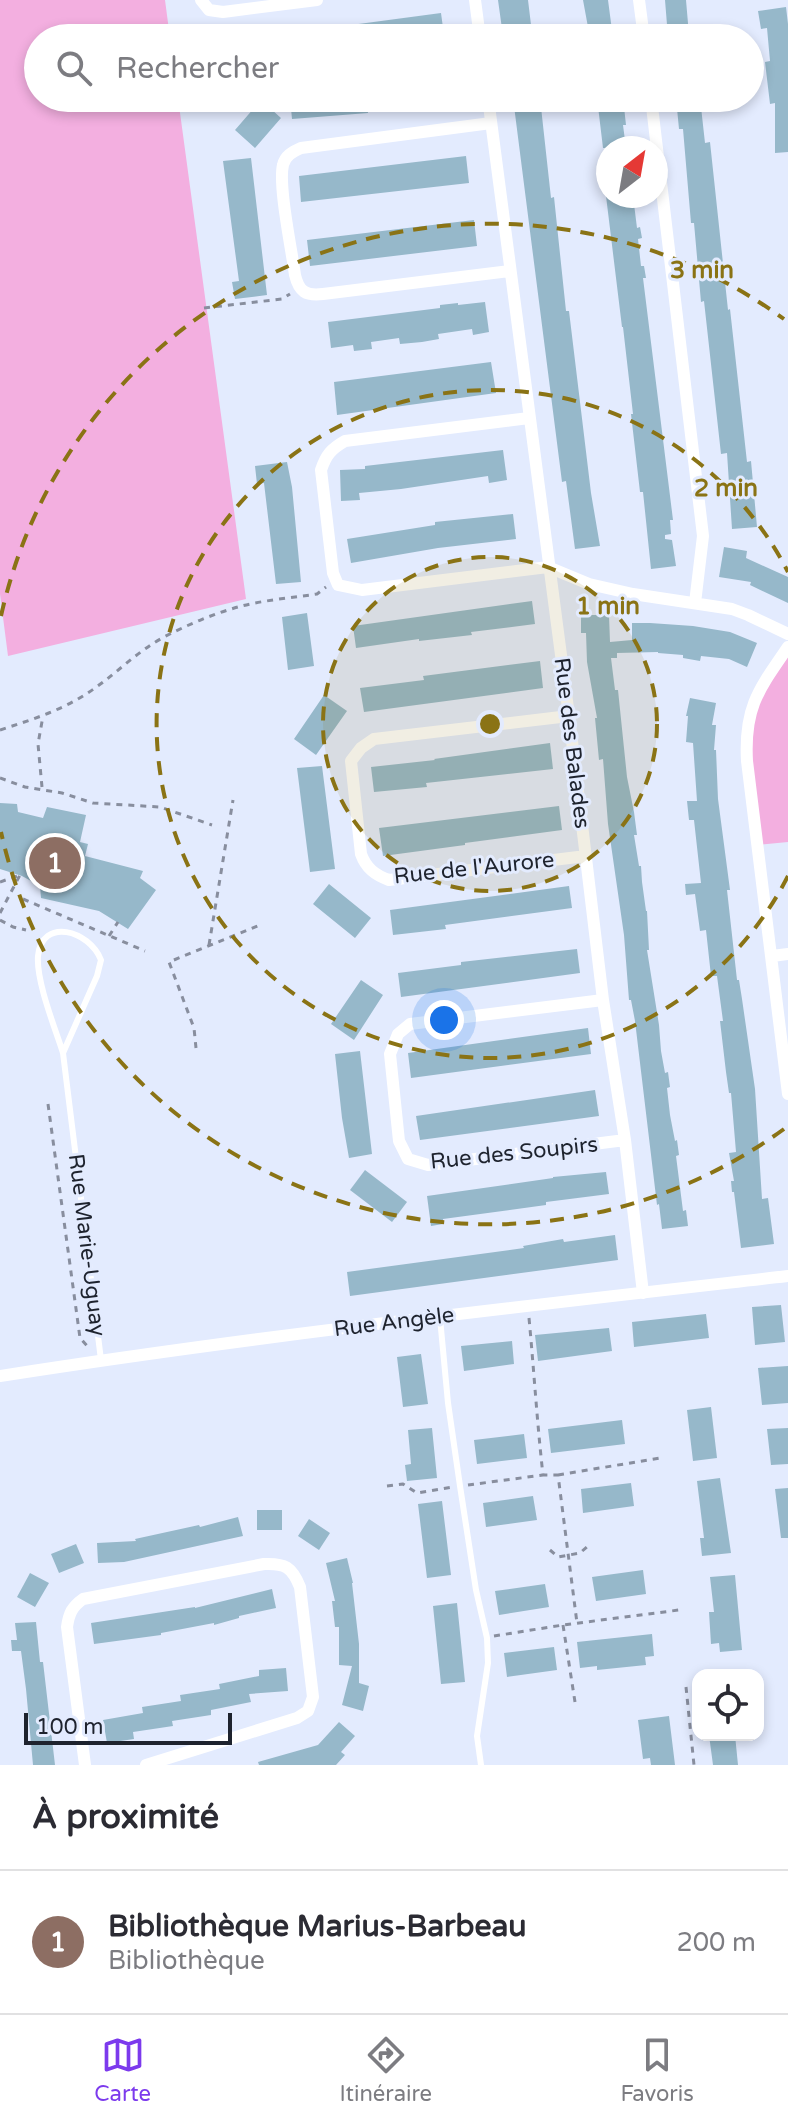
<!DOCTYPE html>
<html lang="fr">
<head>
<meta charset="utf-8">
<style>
	:root { --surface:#fff; --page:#f7f7f7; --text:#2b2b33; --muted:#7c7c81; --line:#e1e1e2; --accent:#7c3aed }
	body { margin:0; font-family:"Varela Round",sans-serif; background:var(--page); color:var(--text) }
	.controls { position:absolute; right:24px; bottom:24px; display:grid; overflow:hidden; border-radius:16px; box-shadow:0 4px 12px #0003 }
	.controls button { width:72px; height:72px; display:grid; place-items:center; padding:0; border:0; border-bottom:2px solid var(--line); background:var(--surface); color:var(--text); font:40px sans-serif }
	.compass { position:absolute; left:596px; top:136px; width:72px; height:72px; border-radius:50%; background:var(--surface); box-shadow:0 4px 12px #0003; rotate:31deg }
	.scale { position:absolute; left:24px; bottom:20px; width:208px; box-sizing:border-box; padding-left:8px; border:4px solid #1e232e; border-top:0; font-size:22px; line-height:28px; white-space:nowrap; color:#1e232e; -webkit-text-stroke:6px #e3ebfe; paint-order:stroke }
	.you { position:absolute; left:444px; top:1020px; width:28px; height:28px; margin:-20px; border:6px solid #fff; border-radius:50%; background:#1a73e8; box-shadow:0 0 0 12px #1a73e833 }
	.badge { display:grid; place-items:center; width:52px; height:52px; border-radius:50%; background:var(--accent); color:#fff; font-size:26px; font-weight:700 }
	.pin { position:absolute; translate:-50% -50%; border:4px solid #fff; box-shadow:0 2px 8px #0006 }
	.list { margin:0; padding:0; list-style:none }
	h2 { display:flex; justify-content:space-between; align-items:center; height:104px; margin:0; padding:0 32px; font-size:34px }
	h2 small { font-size:26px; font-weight:400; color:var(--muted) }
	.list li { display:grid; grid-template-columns:52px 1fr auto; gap:24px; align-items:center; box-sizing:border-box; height:144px; padding:0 32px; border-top:2px solid var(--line) }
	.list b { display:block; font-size:30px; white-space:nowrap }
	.list p { margin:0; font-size:26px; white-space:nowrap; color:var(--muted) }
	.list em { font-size:26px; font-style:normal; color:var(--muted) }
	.icon { flex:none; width:44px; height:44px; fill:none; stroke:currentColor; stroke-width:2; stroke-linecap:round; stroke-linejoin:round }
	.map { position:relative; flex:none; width:788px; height:1765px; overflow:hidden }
	.search { position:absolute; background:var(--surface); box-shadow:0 4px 12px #0003; left:24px; right:24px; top:24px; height:88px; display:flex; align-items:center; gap:20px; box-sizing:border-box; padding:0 28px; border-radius:44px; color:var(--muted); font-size:30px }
	.sheet { height:248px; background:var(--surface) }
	nav { display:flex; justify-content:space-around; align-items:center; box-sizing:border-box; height:112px; border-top:2px solid var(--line); background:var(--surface); font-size:22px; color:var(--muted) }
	nav a { display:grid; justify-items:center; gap:4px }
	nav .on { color:var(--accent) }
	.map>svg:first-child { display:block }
	.green { fill:#f3afe0 }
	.building { fill:#96b8ca }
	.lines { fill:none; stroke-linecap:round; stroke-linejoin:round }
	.path { stroke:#888e9e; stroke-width:3; stroke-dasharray:6 6; stroke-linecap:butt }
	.service { stroke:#fff; stroke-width:6 }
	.minor { stroke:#fff; stroke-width:12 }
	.ring { fill:none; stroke:#8a7315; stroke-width:4; stroke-dasharray:14 10 }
	.labels { text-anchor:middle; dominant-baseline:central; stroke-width:6; stroke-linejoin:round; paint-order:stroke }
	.street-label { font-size:22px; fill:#1e232e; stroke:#e3ebfe }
	.centre { fill:#8a7315; stroke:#e3ebfe; stroke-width:4 }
	.ring-label { font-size:24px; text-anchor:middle; font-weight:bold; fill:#8a7315; stroke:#e3ebfe; stroke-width:6; stroke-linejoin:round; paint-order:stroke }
</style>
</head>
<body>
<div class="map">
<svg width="788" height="1765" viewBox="0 0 788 1765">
	<rect width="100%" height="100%" fill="#e3ebfe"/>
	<path class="green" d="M0 0H165L170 38H38V98H178L246 599 8 656 0 594Z
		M788 647V842L758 845 748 717Z"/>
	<path class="building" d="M498 0H528L532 33 503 36Z
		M583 0H608L613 38H590Z
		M665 0H686L689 35 668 37Z
		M786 7 788 24V152L775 153V103L770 104 765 62 770 61 767 28 761 29 758 11Z
		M441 13 444 35 421 38H306V31Z
		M290 98H367L368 113 292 119Z
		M513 98H540L551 198 554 197 566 311H569L591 493 600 546 575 549 566 481 562 482Z
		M597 98H623L626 125H623L626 148H603Z
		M676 98H700L705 143 710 142 728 310 730 309 747 462 751 461 757 527 732 529 727 453 721 454 704 301 701 302 694 223H691L683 129H679Z
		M261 100 281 118 255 148 235 130Z
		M466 156 469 183 301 202 299 176Z
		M251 158 267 295 235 299 232 282 239 281 223 161Z
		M606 196H633L637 228 640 227 642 238 638 239 641 266H644L646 278H643L673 520H670L671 534 665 535V539L672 540 676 566 651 569 643 492H640L631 414H633L623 327H622Z
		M474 220 477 246 310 266 307 240Z
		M485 302 489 332 473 335 472 329 438 334 439 339 422 342 400 344 399 338 371 342 372 349 354 351 353 345 331 348 328 322 440 308V305L458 303V305Z
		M491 362 496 393 337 415 334 382Z
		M503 450 507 480 489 483 488 476 401 489 359 493 360 500 341 501 340 470 365 469V466Z
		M287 462 292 487 301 582 276 584 264 483 257 484 255 466Z
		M513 514 516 539 438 548 351 563 347 539 435 525V522Z
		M724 547 747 551 746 558 788 577V603L750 585 751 582 719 577Z
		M532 601 535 624 471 632 472 635 419 641V639L356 648 353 626Z
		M307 613 314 666 288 670 282 617Z
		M581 615H609L610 642 632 640V623H650L693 626 730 632 757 643 747 667 729 659 701 656 700 661 683 658V655L658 653V652L617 653V658H611L615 690H618L627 777 634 812 637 835H634L639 866H641L642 882 646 911H647L649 950H647L659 1025 661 1051 665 1073 668 1072 670 1087 667 1088 670 1115 675 1141 677 1140 679 1155 676 1156 683 1211 686 1210 688 1226 662 1229 659 1204 657 1205 635 1021 631 1000H629L624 935 608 824 603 759 599 760 595 718H597L587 662 586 633H581Z
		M540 661 543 688 364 712 360 688 424 680 423 676Z
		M324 695 347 711 316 755 294 739Z
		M690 698 716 703 712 725H716L714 750H716L718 799 730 890H727L737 980H739L742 999 755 1089 762 1199 768 1198 774 1244 741 1248 734 1192H732L731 1181H734L729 1153 736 1152 731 1093H729L726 1072 720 1021H723L717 976H711L706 930 700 931 695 894 686 895 685 884 701 883 694 820H689L687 801H697L693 743 686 742 688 716H686Z
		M550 743 553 769 426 783 427 787 374 792 371 767 435 760 434 759Z
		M322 766 335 869 310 872 297 768Z
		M0 803 17 804 18 812 43 818 47 807 86 815 80 842 88 844 85 856 143 871 140 878 156 890 128 929 99 911 41 898 40 886 22 876 0 869Z
		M559 806 562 830 465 843V845L383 856 379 828Z
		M329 884 371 918 355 938 313 904Z
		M569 886 572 908 445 925 446 929 393 935 390 910Z
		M577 949 580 973 401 997 398 973 461 965V962Z
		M361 980 383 995 354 1040 331 1024Z
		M588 1028 591 1054 411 1078 408 1053Z
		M360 1051 372 1154 349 1158 342 1118 335 1054Z
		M595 1090 599 1116 420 1140 416 1116Z
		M365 1170 407 1202 392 1222 350 1190Z
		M606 1172 609 1194 546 1202V1205L443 1219V1224L431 1226 427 1196 553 1178V1177Z
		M615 1235 618 1260 350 1296 347 1272 524 1248 523 1246 563 1239 564 1242Z
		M781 1305 785 1342 755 1345 752 1307Z
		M706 1314 709 1338 634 1347 632 1322Z
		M609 1328 612 1351 538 1361 535 1335Z
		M512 1341 514 1364 464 1371 461 1346Z
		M421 1354 428 1404 403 1407 397 1357Z
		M788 1366V1403L762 1405 758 1368Z
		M711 1407 717 1458 693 1461 687 1410Z
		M622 1420 625 1444 551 1453 548 1429Z
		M432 1428 437 1478 407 1481 405 1465 411 1464 408 1430Z
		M788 1428V1464L771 1465 767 1429Z
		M524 1434 527 1458 477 1464 474 1440Z
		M720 1478 731 1553 702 1556 700 1538H704L697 1481Z
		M631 1483 634 1506 583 1513 581 1489Z
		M788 1488V1538H781L775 1489Z
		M533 1496 537 1520 486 1527 483 1503Z
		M442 1501 451 1575 427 1578 418 1504Z
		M257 1510H282V1530H257Z
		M238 1517 243 1536 124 1562 98 1563 97 1543 136 1541 135 1539 199 1525 200 1527Z
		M309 1519 330 1533 319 1550 298 1536Z
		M76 1544 84 1563 59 1573 51 1554Z
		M347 1558 353 1583H352L359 1644V1683L369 1686 363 1711 342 1705 352 1666 339 1665V1627H335L332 1601H335L326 1563Z
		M643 1570 646 1594 596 1601 592 1577Z
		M30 1573 49 1583 35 1607 17 1597Z
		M735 1575 742 1650 720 1652 719 1643 711 1644 709 1612H714L710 1577Z
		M545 1584 549 1607 499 1615 495 1591Z
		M272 1589 276 1608 239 1616V1618L214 1625V1623L161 1633V1635L94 1644 91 1623 195 1607V1608Z
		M457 1603 465 1682 441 1684 433 1606Z
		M36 1622 40 1662H43L55 1765H33L26 1689 21 1651H12L11 1640H17L15 1623Z
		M652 1634 654 1656 645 1657 646 1665 597 1670V1666L580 1668 577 1642Z
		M554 1647 557 1670 507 1677 504 1653Z
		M286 1668 288 1691 249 1694 251 1702 211 1710V1715L172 1721 173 1726 133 1732 134 1739 107 1743 103 1720 143 1713 142 1707 181 1701 180 1695 220 1689 219 1684 259 1676V1670Z
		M669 1716 675 1765H651L650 1758 643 1759 638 1720Z
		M339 1722 355 1736 341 1752 345 1755 336 1765H259L258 1762 318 1745Z
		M709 1735H735L738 1765H713Z"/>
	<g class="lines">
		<path class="path" d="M204 308 282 299 290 294
			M0 730C34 719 66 709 95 688 119 671 138 651 164 637 187 625 213 614 238 607 263 600 291 598 317 594L326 587
			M0 778 25 787 62 793 93 803 160 807 212 825
			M42 787 38 744 43 716
			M0 882 20 875
			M23 899 145 951
			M0 913 20 875
			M0 920 13 927 26 930
			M109 936 118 922
			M209 945 233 800
			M196 1048 194 1028 169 962 260 925
			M48 1104 80 1338 88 1347
			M529 1318C534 1371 537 1422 543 1475H558L577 1623
			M558 1475 660 1458
			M468 1485 543 1475
			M387 1486 403 1484 417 1493 453 1487
			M550 1550 558 1557 580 1553 589 1545
			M563 1625 575 1702
			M494 1636 563 1625 679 1610
			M686 1687 694 1765"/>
		<path class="service" d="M63 1053 97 976 101 960C89 930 42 917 38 956 36 981 55 1028 63 1053L101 1360
			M440 1318 448 1403 460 1486 476 1590 487 1638 488 1663 477 1736 481 1765"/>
		<path class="minor" d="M201 0 209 10 223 12 317 0
			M475 0 480 38
			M639 0 644 38
			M488 98 569 716 603 1000 625 1140 643 1293
			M651 98 703 536 695 603
			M491 123 301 148C292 152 285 156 283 165 278 185 292 252 295 275 299 292 306 296 323 294L510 271
			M529 418 345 441C331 449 326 455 321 470L333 573 338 585 362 590 548 567 589 584 633 594 732 609 748 615 788 634
			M788 647C759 689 744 707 747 761L788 1094
			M569 716 374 739 361 748 351 761 361 854C366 868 375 875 389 880L586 856
			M772 956 788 954
			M603 1000 410 1024 398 1034 390 1054 399 1141 408 1159 428 1165 625 1140
			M0 1376C262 1335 525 1306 788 1276
			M85 1765 67 1627C69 1613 72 1607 83 1599L264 1564C285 1563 292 1567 300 1587L313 1697 308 1711 297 1718 146 1765"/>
	</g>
	<circle cx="490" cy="724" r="167" fill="#8a7315" fill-opacity=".12"/>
	<g class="ring">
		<circle cx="490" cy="724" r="167"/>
		<path d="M788 876A334 334 0 1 1 788 572"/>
		<path d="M784 1129A501 501 0 0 1 1 832M1 616A501 501 0 0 1 784 319"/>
	</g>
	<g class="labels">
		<g class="street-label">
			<text transform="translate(572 743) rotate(83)">Rue des Balades</text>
			<text transform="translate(474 868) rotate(-6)">Rue de l'Aurore</text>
			<text transform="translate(514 1153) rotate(-6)">Rue des Soupirs</text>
			<text transform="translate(87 1245) rotate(83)">Rue Marie-Uguay</text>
			<text transform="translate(394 1322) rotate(-7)">Rue Angèle</text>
		</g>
	</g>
	<circle cx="490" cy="724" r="12" class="centre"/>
	<g class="ring-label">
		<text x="702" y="278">3 min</text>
		<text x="726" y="496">2 min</text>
		<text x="608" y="614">1 min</text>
	</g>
</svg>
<div class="controls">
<button><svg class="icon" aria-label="locate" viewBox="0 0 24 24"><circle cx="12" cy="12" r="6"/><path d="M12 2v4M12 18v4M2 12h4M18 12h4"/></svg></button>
</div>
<svg class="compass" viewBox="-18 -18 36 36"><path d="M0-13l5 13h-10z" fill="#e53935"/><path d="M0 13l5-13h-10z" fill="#7c7c81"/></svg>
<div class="scale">100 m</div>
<div class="you"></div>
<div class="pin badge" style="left:55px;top:863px;background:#8d6e63">1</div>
<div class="search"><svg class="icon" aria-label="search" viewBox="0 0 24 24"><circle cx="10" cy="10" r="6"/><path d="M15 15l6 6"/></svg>Rechercher</div>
</div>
<section class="sheet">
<h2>À proximité<small></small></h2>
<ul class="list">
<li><span class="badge" style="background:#8d6e63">1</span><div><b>Bibliothèque Marius-Barbeau</b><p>Bibliothèque</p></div><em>200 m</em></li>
</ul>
</section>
<nav>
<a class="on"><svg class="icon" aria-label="map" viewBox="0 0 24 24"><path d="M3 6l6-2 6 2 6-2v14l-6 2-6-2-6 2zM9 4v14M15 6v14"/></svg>Carte</a>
<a><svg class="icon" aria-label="directions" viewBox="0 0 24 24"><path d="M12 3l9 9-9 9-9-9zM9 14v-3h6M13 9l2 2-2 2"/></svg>Itinéraire</a>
<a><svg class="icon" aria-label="saved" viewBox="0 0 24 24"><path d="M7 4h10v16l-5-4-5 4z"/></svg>Favoris</a>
</nav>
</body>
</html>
